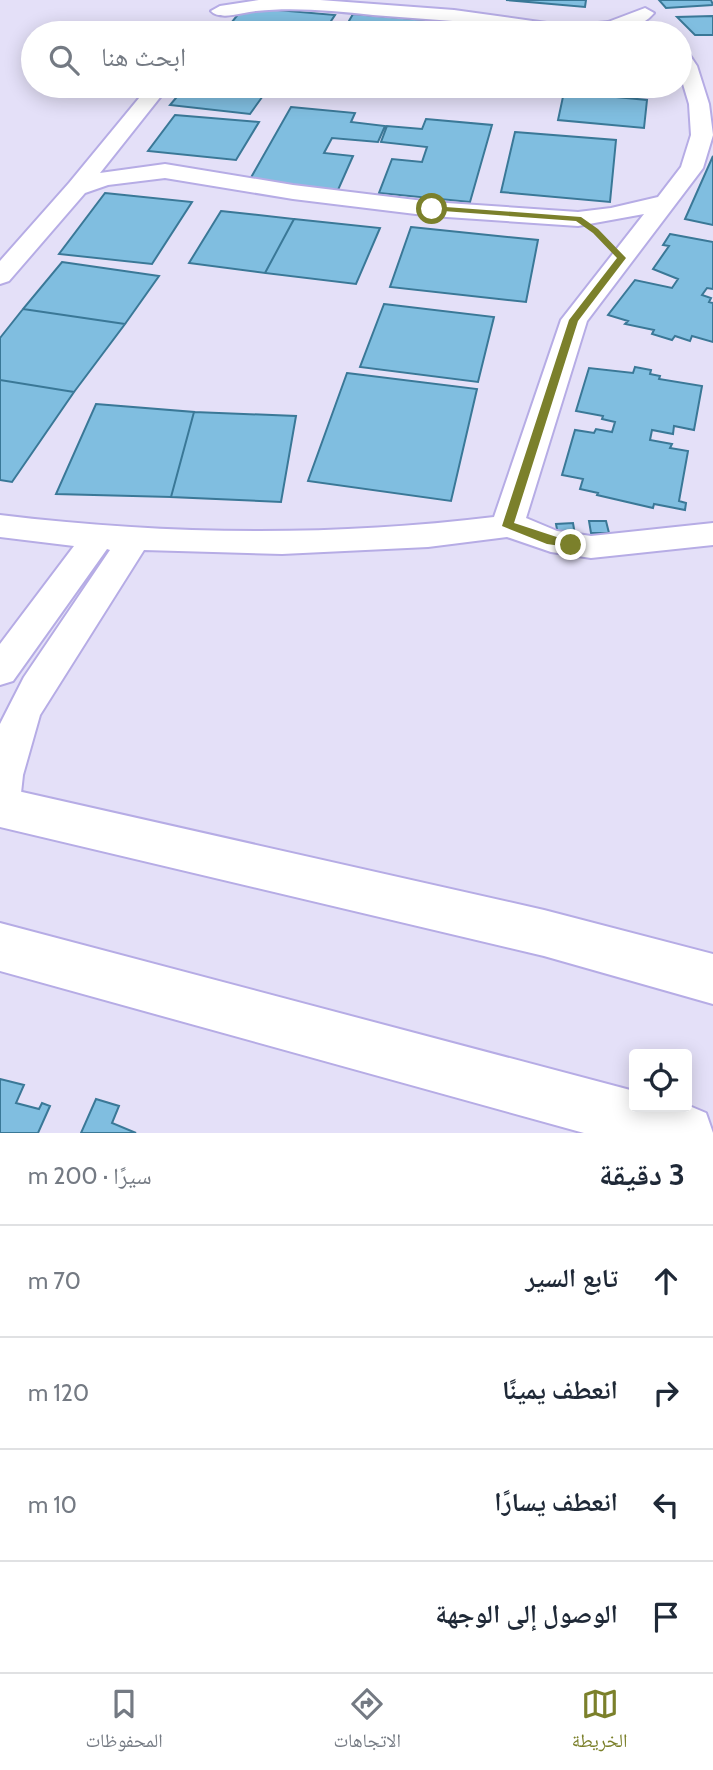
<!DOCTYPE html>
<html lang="ar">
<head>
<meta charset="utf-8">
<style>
	:root { --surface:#fff; --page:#f2f2f3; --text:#1f2937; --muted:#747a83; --line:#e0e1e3; --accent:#7b802b }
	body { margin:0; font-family:Cabin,"Noto Naskh Arabic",sans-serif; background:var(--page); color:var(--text); direction:rtl }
	.controls { position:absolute; right:21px; bottom:21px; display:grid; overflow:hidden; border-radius:7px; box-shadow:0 4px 18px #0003 }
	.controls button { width:63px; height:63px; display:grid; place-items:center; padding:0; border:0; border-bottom:2px solid var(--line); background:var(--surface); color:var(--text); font:35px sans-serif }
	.stop { position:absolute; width:21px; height:21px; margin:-16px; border:5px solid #7b802b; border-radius:50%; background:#fff }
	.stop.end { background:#7b802b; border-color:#fff; box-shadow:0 2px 7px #0008 }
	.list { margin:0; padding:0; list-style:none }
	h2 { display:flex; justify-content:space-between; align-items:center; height:91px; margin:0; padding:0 28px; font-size:30px }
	h2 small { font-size:23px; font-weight:400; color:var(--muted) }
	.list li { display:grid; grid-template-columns:46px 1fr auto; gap:21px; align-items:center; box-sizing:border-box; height:112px; padding:0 28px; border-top:2px solid var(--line) }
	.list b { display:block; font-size:26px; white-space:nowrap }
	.list em { font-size:23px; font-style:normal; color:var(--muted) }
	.icon { flex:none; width:38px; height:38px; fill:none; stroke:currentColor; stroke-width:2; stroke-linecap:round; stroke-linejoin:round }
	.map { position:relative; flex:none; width:713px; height:1133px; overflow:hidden; direction:ltr }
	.search { position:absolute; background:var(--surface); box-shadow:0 4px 18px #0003; left:21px; right:21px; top:21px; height:77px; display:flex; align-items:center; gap:18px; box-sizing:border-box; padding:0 24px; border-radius:38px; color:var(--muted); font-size:26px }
	.sheet { height:539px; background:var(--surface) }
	nav { display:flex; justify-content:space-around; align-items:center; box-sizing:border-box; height:98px; border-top:2px solid var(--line); background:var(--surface); font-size:19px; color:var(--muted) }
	nav a { display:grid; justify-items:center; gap:4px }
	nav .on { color:var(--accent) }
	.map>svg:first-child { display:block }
	.building { fill:#80bee0; stroke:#3a7897; stroke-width:2 }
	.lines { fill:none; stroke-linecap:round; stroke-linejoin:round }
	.street-casing { stroke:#b6ace5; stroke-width:4 }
	.secondary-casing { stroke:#b6ace5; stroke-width:4 }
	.street { fill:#fff; fill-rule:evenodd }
	.secondary { fill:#fff; fill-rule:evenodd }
	.route { fill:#7b802b }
</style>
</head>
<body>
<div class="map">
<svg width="713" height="1133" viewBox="0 0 713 1133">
	<rect width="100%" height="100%" fill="#e4e0f8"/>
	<path class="building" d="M506 0H586L585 7Z
		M659 0H711L713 5 666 8Z
		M244 7 335 15 323 33H223Z
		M353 14 427 20 422 33H342Z
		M713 16V35H695L677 17Z
		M458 21 535 27 533 33H453Z
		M186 86H270L250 114 170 105Z
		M564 92 647 100 644 128 558 120Z
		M291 107 355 113 351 122 385 126 378 142 332 138 324 153 353 156 338 190 249 181Z
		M175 115 259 122 236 160 148 151Z
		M426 119 492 125 470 202 379 193 392 159 422 162 427 147 381 142 387 126 422 129Z
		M515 132 616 140 610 202 501 192Z
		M713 156V225L685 219Z
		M105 193 192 202 152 264 59 254Z
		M221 211 294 219 265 273 189 263Z
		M294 219 380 228 356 284 265 273Z
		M411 227 538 240 526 302 390 287Z
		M670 234 713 242V289L707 288 702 295 711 298 709 302 713 303V342L692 336 690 341 675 336 672 340 652 334 654 330 625 324 628 321 608 315 635 280 672 288 678 279 653 269 669 246 663 245Z
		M62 262 159 276 125 324 23 309Z
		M384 304 494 317 478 382 360 367Z
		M23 309 125 324 74 392 0 380V338Z
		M635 367 651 370 650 374 660 376 659 379 702 386 694 430 674 426 673 434 652 430 650 440 672 444 670 448 688 451 679 501 686 503 685 510 654 504 653 508 597 495 598 493 580 489 583 479 562 475 575 430 594 433 596 429 612 432 615 422 602 419 603 416 576 411 589 368 633 373Z
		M347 373 477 389 451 501 308 481Z
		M0 380 74 392 12 482 0 480Z
		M96 404 194 412 171 497 56 494Z
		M194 412 296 416 281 502 171 497Z
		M589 521H606L609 533H591Z
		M573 523 575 535H558L556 524Z
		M0 1079 24 1085 16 1103 39 1109 42 1103 50 1106 38 1133H0Z
		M96 1099 119 1106 112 1123 136 1133H81Z"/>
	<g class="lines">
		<defs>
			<path id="street" d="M259 0H320L454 10 568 26 608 22 645 8 654 13C625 49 520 28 479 23 444 20 408 18 373 15 334 11 295 7 256 11 244 12 220 21 211 11L220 6Z
				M680 49 687 51 697 66 709 104 713 135 703 168 587 321 526 518 557 531 591 536 713 523V545L591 558 551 552 507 537 428 547 282 554 144 550 40 715 23 775 20 802 14 814 0 819V724L24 677 110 550 107 549 13 681 0 685V644L74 546 0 537V515C164 535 330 537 494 517L561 320 644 214 578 226 432 216 293 199 165 178 108 185 85 193 9 281 0 284V261L69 183 149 86H169L100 173 165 164 293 185 432 202 578 212 611 208 658 197 681 167 691 135 689 104 680 74Z"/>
			<path id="secondary" d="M0 787 544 910 713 954V1004L544 956 0 827Z
				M0 923 634 1091V1107L687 1105 706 1113 713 1133H584L0 971Z"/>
		</defs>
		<use href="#street" class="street-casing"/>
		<use href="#secondary" class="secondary-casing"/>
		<use href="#street" class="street"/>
		<use href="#secondary" class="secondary"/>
	</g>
	<path class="route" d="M432 206 581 217 598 229 626 258 578 321 514 523 575 543V548L547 544 502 526 569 320 617 258 593 233 576 221 430 210Z"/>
</svg>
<div class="controls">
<button><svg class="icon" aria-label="locate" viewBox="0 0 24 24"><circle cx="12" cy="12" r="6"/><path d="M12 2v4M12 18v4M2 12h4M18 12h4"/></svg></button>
</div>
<div class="stop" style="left:432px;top:209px"></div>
<div class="stop end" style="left:571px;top:545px"></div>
<div class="search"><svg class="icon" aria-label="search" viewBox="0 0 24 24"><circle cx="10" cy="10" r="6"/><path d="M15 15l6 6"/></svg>ابحث هنا</div>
</div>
<section class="sheet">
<h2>3 دقيقة<small>سيرًا · 200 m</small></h2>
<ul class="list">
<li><svg class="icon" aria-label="ahead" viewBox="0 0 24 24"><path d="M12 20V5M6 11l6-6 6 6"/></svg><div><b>تابع السير</b></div><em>70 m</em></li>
<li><svg class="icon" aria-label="right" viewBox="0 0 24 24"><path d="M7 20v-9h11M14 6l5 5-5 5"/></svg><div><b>انعطف يمينًا</b></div><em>120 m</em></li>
<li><svg class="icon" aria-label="left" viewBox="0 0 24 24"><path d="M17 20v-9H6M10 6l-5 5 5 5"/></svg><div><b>انعطف يسارًا</b></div><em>10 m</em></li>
<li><svg class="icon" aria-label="arrive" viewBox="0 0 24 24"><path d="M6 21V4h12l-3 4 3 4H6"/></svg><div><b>الوصول إلى الوجهة</b></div></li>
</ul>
</section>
<nav>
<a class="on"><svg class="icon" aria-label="map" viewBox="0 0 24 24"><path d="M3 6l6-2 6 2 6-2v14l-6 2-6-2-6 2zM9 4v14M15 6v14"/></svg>الخريطة</a>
<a><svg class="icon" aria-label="directions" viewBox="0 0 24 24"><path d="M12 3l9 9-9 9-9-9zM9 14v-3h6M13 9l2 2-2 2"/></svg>الاتجاهات</a>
<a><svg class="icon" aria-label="saved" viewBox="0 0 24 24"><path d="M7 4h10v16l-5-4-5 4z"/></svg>المحفوظات</a>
</nav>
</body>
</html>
